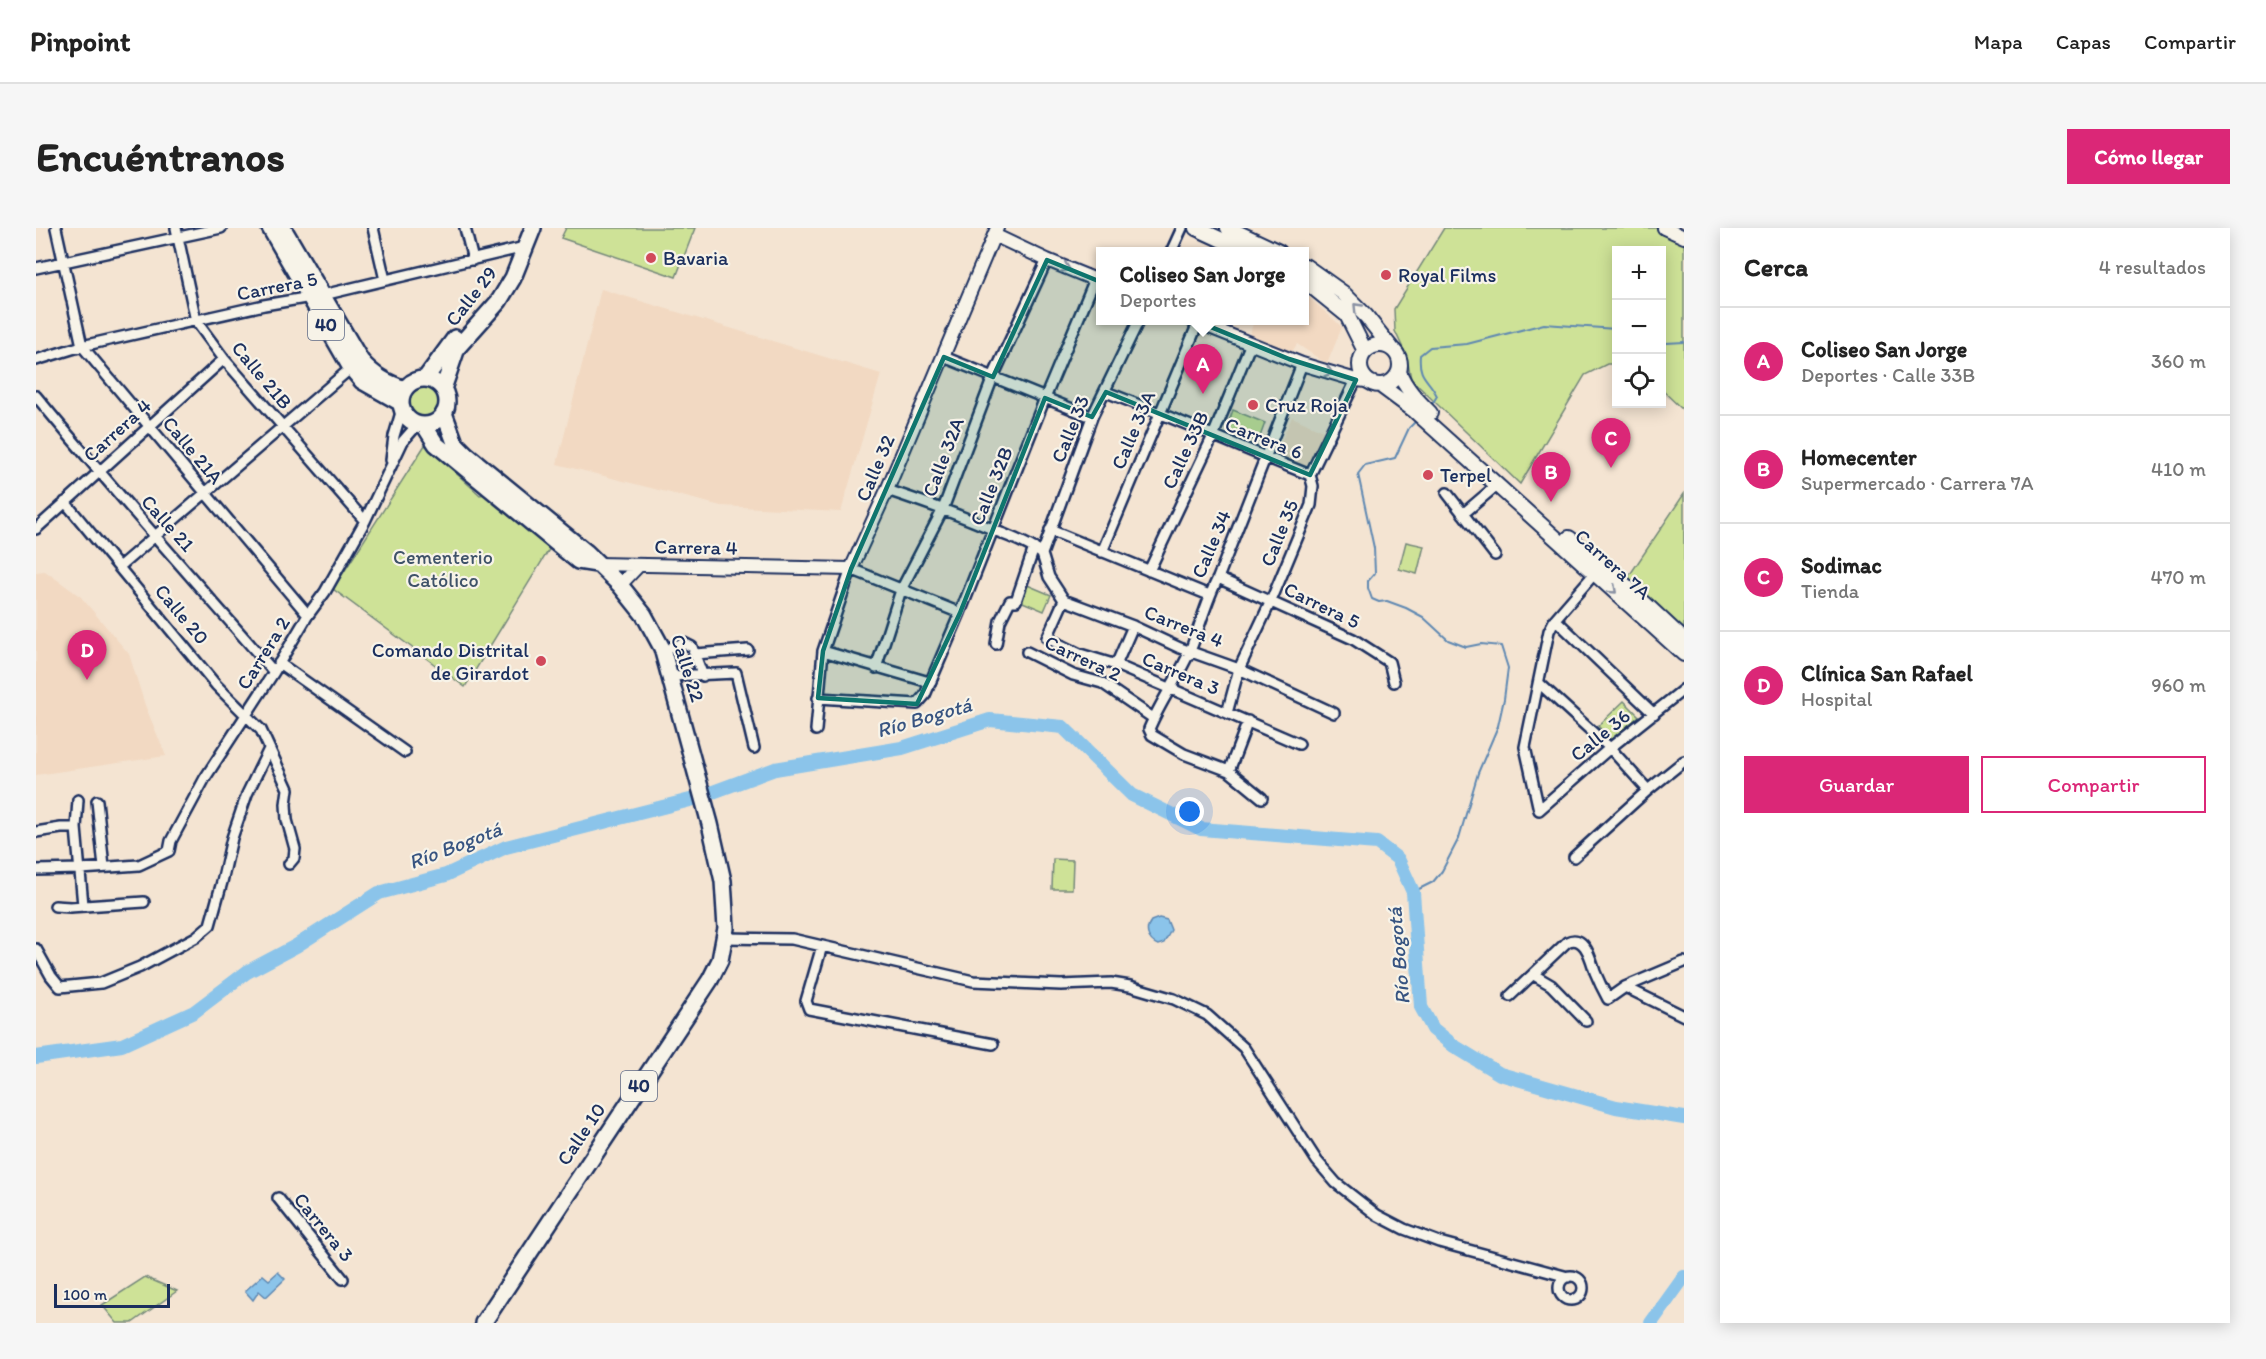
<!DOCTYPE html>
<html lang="es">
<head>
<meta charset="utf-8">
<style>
	:root { --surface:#fff; --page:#f6f6f6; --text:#222; --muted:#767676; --line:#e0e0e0; --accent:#db2777 }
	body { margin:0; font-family:Itim,sans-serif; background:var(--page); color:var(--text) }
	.controls { position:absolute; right:18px; top:18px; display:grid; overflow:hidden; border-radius:0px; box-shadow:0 3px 15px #0003 }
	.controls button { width:54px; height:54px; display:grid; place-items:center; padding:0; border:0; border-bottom:2px solid var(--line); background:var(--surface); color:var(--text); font:30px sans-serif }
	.scale { position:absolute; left:18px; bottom:15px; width:116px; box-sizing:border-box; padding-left:6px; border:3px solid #1b2f5e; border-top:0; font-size:16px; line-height:21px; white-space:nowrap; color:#1b2f5e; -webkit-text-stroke:4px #f7f3e8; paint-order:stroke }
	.you { position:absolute; left:1154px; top:584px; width:21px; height:21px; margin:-15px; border:4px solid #fff; border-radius:50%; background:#1a73e8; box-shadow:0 0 0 9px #1a73e833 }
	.badge { display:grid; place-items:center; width:39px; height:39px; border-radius:50%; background:var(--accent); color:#fff; font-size:20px; font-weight:700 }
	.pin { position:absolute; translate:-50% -50px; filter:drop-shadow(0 2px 3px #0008) }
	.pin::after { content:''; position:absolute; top:32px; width:21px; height:18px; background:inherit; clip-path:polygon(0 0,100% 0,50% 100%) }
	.popup { position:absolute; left:1060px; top:19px; width:213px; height:78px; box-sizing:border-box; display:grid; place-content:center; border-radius:0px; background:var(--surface); filter:drop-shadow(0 2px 4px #0005); font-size:20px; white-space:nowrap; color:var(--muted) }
	.popup b { font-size:22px; color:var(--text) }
	.popup::after { content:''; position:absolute; left:50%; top:100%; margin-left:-12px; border:12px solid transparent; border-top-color:var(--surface) }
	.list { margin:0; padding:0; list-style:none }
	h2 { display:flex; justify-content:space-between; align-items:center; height:78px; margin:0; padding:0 24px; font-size:26px }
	h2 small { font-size:20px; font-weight:400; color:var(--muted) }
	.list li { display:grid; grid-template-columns:39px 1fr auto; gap:18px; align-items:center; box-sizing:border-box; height:108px; padding:0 24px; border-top:2px solid var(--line) }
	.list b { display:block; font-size:22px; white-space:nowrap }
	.list p { margin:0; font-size:20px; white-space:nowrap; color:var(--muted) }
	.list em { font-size:20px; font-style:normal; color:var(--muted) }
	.actions { display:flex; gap:12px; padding:18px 24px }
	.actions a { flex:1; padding:14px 0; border:2px solid var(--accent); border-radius:0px; text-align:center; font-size:21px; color:var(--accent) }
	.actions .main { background:var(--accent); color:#fff }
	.icon { flex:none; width:33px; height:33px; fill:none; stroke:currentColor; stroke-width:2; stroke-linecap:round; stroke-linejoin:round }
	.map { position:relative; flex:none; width:1648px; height:1095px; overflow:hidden; border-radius:0px }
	header { display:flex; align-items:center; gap:36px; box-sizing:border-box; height:84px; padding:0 30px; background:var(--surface); border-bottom:2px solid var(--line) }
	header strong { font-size:28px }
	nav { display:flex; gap:33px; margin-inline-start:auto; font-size:21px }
	.intro { display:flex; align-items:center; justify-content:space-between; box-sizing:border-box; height:144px; padding:0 36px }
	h1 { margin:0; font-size:42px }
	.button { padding:15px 27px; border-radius:0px; background:var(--accent); color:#fff; font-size:21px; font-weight:700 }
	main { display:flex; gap:36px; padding:0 36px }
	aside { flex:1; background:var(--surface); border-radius:0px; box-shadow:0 3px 15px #0003 }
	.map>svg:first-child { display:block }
	.built { fill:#f2d9c2 }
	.green { fill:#cee297; stroke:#74887a; stroke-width:1.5 }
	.water { fill:#8bc4ea; stroke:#5e88b2; stroke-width:1.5 }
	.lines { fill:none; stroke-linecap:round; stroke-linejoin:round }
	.stream { stroke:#5e88b2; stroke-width:2 }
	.river { stroke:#8bc4ea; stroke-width:14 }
	.minor-casing { stroke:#1b2f5e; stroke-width:14 }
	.tertiary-casing { stroke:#1b2f5e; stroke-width:16 }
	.secondary-casing { stroke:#1b2f5e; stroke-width:18 }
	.primary-casing { stroke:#1b2f5e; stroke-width:20 }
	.minor { stroke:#f7f3e8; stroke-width:9 }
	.tertiary { stroke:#f7f3e8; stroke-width:12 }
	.secondary { stroke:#f7f3e8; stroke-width:14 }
	.primary { stroke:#f7f3e8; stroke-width:15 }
	.oneway { stroke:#8991a3 }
	.marked { fill:#0f766e; fill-opacity:0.2; stroke:#0f766e; stroke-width:4.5; stroke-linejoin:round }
	.poi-dot { fill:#d1495b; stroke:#f7f3e8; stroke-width:2 }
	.labels { text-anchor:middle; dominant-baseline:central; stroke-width:4.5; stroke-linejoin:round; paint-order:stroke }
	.shield { fill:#f7f3e8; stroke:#5d6a87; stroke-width:1.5 }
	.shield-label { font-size:18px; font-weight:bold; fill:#1b2f5e }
	.poi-label { font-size:20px; fill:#1b2f5e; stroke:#f7f3e8; text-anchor:start }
	.street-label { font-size:20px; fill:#1b2f5e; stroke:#f7f3e8 }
	.park-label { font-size:20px; fill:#3f5369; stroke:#f7f3e8 }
	.water-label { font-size:21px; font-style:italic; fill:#375481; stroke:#f7f3e8 }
</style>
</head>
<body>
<header>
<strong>Pinpoint</strong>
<nav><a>Mapa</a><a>Capas</a><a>Compartir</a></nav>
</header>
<div class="intro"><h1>Encuéntranos</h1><a class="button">Cómo llegar</a></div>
<main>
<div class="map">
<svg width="1648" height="1095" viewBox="0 0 1648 1095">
	<rect width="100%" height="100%" fill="#f4e4d2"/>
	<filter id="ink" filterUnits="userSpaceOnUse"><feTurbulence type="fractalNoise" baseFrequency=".0167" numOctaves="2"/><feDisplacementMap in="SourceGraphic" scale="12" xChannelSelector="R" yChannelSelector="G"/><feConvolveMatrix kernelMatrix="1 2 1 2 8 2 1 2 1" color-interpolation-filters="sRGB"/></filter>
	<g filter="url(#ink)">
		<path class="built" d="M565 61 845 146 805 284 685 278 521 236Z
			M1269 66 1306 99 1291 136 1261 116 1254 127 1213 108 1218 93 1269 92Z
			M1256 189 1287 203 1270 241 1239 227Z
			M9 343 45 369 93 426 109 477 130 528 0 547V344Z"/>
		<path class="green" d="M530 0H659L640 49 525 10Z
			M1408 0H1628L1648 9V183L1626 162V22H1580V136H1571L1549 147 1484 256 1375 151 1371 129 1359 103 1358 81Z
			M370 174a18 18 0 1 1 36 0a18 18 0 1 1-36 0Z
			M1197 182 1229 195 1222 214 1190 202Z
			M389 217 444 267 450 266 457 271 458 276 514 320 429 459 297 361Z
			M1648 266V405L1591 351Z
			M1370 314 1388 318 1381 346 1363 341Z
			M989 356 1015 367 1008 383 982 372Z
			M1588 473 1603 488 1576 513 1562 498Z
			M1017 631 1037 632 1036 661H1016Z
			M109 1049 141 1063 96 1095H81L66 1077Z"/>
		<path class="water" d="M1123 690 1131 692 1135 702 1128 715 1122 717C1112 713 1108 702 1115 693Z
			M242 1044 249 1051 230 1069 223 1063 217 1072 209 1063 227 1047 233 1052Z"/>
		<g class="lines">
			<path class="stream" d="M1626 113 1630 115 1648 114
				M1395 178 1401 168C1393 150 1382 151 1384 127L1394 119 1431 116 1508 96 1580 101
				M1377 664 1397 654 1406 643 1423 610 1442 545 1462 498 1468 471 1472 440 1465 418 1445 416 1430 419 1412 412 1387 389 1370 380 1351 373 1343 374 1336 371 1332 360V353L1339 345 1338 320 1322 246 1329 237 1359 230 1373 200 1382 191"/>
			<path class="river" d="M0 829 86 817 158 784 211 744 260 718 343 665 410 647 470 619 658 571 739 541 866 520 954 492 1027 499 1096 567 1165 601 1341 615 1362 631 1377 664 1385 779 1397 801 1418 818 1464 846 1580 879 1648 890
				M1615 1095 1648 1049"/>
			<defs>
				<path id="minor" d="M20 0 46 118 272 387
					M140 0 160 93 188 131 329 293
					M337 0 349 52
					M429 0 437 32
					M1135 24 1146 0
					M0 40 185 0
					M908 129 1056 189
					M0 132 46 118 228 77 287 67 489 19
					M1070 164C1138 190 1206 220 1274 247
					M0 168C77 262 158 352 238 444
					M355 232 358 208 366 181
					M851 262C890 275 928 288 965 305 979 311 994 316 1006 326
					M1411 265 1459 327
					M29 274 180 457 225 502 252 561 250 576 251 592 259 621 258 630 253 636
					M1427 286 1461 257
					M0 301 188 131
					M1014 302 1173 367
					M1066 324 1162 95
					M1006 326 1013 349 1028 372 1097 398 1144 420 1203 441 1298 485
					M1006 326 1056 189 1103 92
					M83 339 315 140
					M1113 343 1177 208 1215 115
					M1559 345 1519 391 1513 403 1489 519 1503 582 1574 520 1648 461
					M1182 350 1317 411 1353 434 1358 454
					M1028 372 1011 410 1044 426 1080 437 1263 516
					M1519 391 1618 486
					M960 416 964 393 974 373H980L998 320
					M636 419 648 415 656 419 667 448
					M787 423 893 454
					M991 424 1037 447 1066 455 1117 490
					M659 426 712 422
					M243 435 369 524
					M1080 437 1097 398
					M840 440 865 362 907 281 957 149 1011 32
					M635 448 700 445 718 520
					M1504 456 1574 520 1612 562
					M782 470 881 476 889 467 924 385 1009 170 1059 51
					M1191 485 1203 441 1235 373 1275 277 1277 258 1274 247 1320 152
					M780 502 787 423 815 341 924 385
					M1193 543 1212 493
					M1226 570 1193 543 1148 526 1116 507 1113 501C1124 474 1142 450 1154 423 1164 399 1170 373 1182 350L1266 136
					M42 572 40 600 47 677
					M61 573 68 639
					M0 604 25 600H40
					M1538 629 1612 562 1648 533
					M0 642 45 641 103 637 133 623 135 613 169 550 238 444 272 387 289 364 329 293 367 213 382 196
					M19 678 34 679 108 674
					M689 710 756 711 937 753 1025 757 1075 755 1094 758 1138 771 1171 787 1208 820 1281 933 1300 955 1341 987 1368 1001 1403 1014 1532 1049
					M786 718 770 773 773 781 957 816
					M0 721 15 748 24 759 65 755 104 739 160 709 174 697 186 654 196 610 211 566 233 521
					M1498 747 1515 757 1550 793
					M1589 759 1648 788
					M1474 768 1531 714C1549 705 1555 732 1559 744 1563 754 1567 762 1572 771L1589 759 1648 734
					M242 970 307 1051
					M1523 1060a12 12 0 1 1 24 0a12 12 0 1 1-24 0Z"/>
				<path id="tertiary" d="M1628 0 1648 9
					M958 7 1011 32 1065 54
					M1156 92 1266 136 1320 152 1331 153
					M561 336 815 341 851 262 961 0
					M584 357 603 337"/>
				<path id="secondary" d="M1160 0 1212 24
					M1192 0 1243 24
					M1269 38 1307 65 1330 88 1357 122
					M1269 53 1311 87 1329 123
					M1324 137a20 20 0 1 1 40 0a20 20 0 1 1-40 0Z
					M1363 144C1369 160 1381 172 1394 185
					M1344 157 1379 183 1648 426
					M1533 310 1575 344 1648 412"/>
				<path id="primary" d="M234 0 315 140 326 153 365 175
					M247 0 325 133C338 148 351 155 369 161
					M389 151 419 110
					M365 174a23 23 0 1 1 46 0a23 23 0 1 1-46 0Z
					M407 161 421 120 463 73 477 50 497 0
					M408 185 419 215 430 226 550 324 584 357 608 387 626 420 674 596 687 653 690 700 684 732 674 752 447 1095
					M388 197 400 216 542 333 561 336"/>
			</defs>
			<use href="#minor" class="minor-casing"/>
			<use href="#tertiary" class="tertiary-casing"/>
			<use href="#secondary" class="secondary-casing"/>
			<use href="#primary" class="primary-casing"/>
			<use href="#minor" class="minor"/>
			<use href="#tertiary" class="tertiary"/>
			<use href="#secondary" class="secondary"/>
			<use href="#primary" class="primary"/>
		</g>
		<defs><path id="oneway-chevron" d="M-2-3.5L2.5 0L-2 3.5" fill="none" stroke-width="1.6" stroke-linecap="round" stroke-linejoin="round" transform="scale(1.5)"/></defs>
		<g class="oneway">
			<use href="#oneway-chevron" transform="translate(1030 40) rotate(22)"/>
			<use href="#oneway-chevron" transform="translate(1321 79) rotate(-134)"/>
			<use href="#oneway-chevron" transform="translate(1293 144) rotate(17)"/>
			<use href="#oneway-chevron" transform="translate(1577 362) rotate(42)"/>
		</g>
	</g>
	<path class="marked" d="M1011 32 1253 131 1320 152 1274 247 1070 164 1056 189 1009 170 924 385 881 476 782 470 787 423 815 341 908 129 957 149Z"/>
	<g class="poi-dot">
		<circle cx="615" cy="30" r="6"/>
		<circle cx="1350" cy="47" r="6"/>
		<circle cx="1217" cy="177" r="6"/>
		<circle cx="1392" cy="247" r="6"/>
		<circle cx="505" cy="433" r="6"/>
	</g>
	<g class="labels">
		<g class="shield">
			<rect x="272" y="82" width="36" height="30" rx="4.5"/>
			<rect x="585" y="843" width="36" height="30" rx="4.5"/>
		</g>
		<g class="shield-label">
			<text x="290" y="97">40</text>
			<text x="603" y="858">40</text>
		</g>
		<g class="poi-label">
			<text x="627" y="30">Bavaria</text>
			<text x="1362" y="47">Royal Films</text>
			<text x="1229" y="177">Cruz Roja</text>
			<text x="1404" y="247">Terpel</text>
			<text x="493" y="422" text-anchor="end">Comando Distrital<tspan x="493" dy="23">de Girardot</tspan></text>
		</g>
		<g class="street-label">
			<text transform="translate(241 58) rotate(-11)">Carrera 5</text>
			<text transform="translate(435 68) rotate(-52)">Calle 29</text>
			<text transform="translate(226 147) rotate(50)">Calle 21B</text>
			<text transform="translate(1034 201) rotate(-68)">Calle 33</text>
			<text transform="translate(81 202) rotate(-42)">Carrera 4</text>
			<text transform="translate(1097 202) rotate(-67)">Calle 33A</text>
			<text transform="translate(1228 210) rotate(22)">Carrera 6</text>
			<text transform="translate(157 222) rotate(50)">Calle 21A</text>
			<text transform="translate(1149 222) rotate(-65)">Calle 33B</text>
			<text transform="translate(907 229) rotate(-69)">Calle 32A</text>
			<text transform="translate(839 240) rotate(-67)">Calle 32</text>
			<text transform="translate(955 258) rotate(-68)">Calle 32B</text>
			<text transform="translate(132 295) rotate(48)">Calle 21</text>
			<text transform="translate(1243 305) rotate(-68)">Calle 35</text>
			<text transform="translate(1175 316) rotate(-67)">Calle 34</text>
			<text transform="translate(660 319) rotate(1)">Carrera 4</text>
			<text transform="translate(1577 336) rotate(42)">Carrera 7A</text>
			<text transform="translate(1286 377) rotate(26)">Carrera 5</text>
			<text transform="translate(146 386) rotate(50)">Calle 20</text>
			<text transform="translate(1148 398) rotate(22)">Carrera 4</text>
			<text transform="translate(227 425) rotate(-58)">Carrera 2</text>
			<text transform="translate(1047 430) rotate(25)">Carrera 2</text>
			<text transform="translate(652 440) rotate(72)">Calle 22</text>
			<text transform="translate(1145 445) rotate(23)">Carrera 3</text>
			<text transform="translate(1564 507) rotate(-39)">Calle 36</text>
			<text transform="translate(545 906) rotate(-56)">Calle 10</text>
			<text transform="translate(288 999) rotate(51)">Carrera 3</text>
		</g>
		<g class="park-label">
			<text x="407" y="329">Cementerio<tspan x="407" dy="23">Católico</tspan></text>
		</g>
		<g class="water-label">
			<text transform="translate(888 489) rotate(-16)">Río Bogotá</text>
			<text transform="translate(419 617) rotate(-21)">Río Bogotá</text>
			<text transform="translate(1362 728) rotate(-95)">Río Bogotá</text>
		</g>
	</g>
</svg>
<div class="controls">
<button>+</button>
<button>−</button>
<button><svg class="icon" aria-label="locate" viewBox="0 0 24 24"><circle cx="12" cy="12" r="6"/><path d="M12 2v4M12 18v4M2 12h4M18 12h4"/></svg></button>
</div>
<div class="scale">100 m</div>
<div class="you"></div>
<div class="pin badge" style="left:1167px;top:166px">A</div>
<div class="popup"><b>Coliseo San Jorge</b>Deportes</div>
<div class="pin badge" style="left:1515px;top:274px">B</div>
<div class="pin badge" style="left:1575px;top:240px">C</div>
<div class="pin badge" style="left:51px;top:452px">D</div>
</div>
<aside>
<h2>Cerca<small>4 resultados</small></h2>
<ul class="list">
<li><span class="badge">A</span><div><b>Coliseo San Jorge</b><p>Deportes · Calle 33B</p></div><em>360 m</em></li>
<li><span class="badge">B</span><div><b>Homecenter</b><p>Supermercado · Carrera 7A</p></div><em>410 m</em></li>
<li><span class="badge">C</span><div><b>Sodimac</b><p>Tienda</p></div><em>470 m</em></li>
<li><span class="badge">D</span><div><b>Clínica San Rafael</b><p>Hospital</p></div><em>960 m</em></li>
</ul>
<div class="actions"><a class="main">Guardar</a><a>Compartir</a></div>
</aside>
</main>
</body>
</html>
